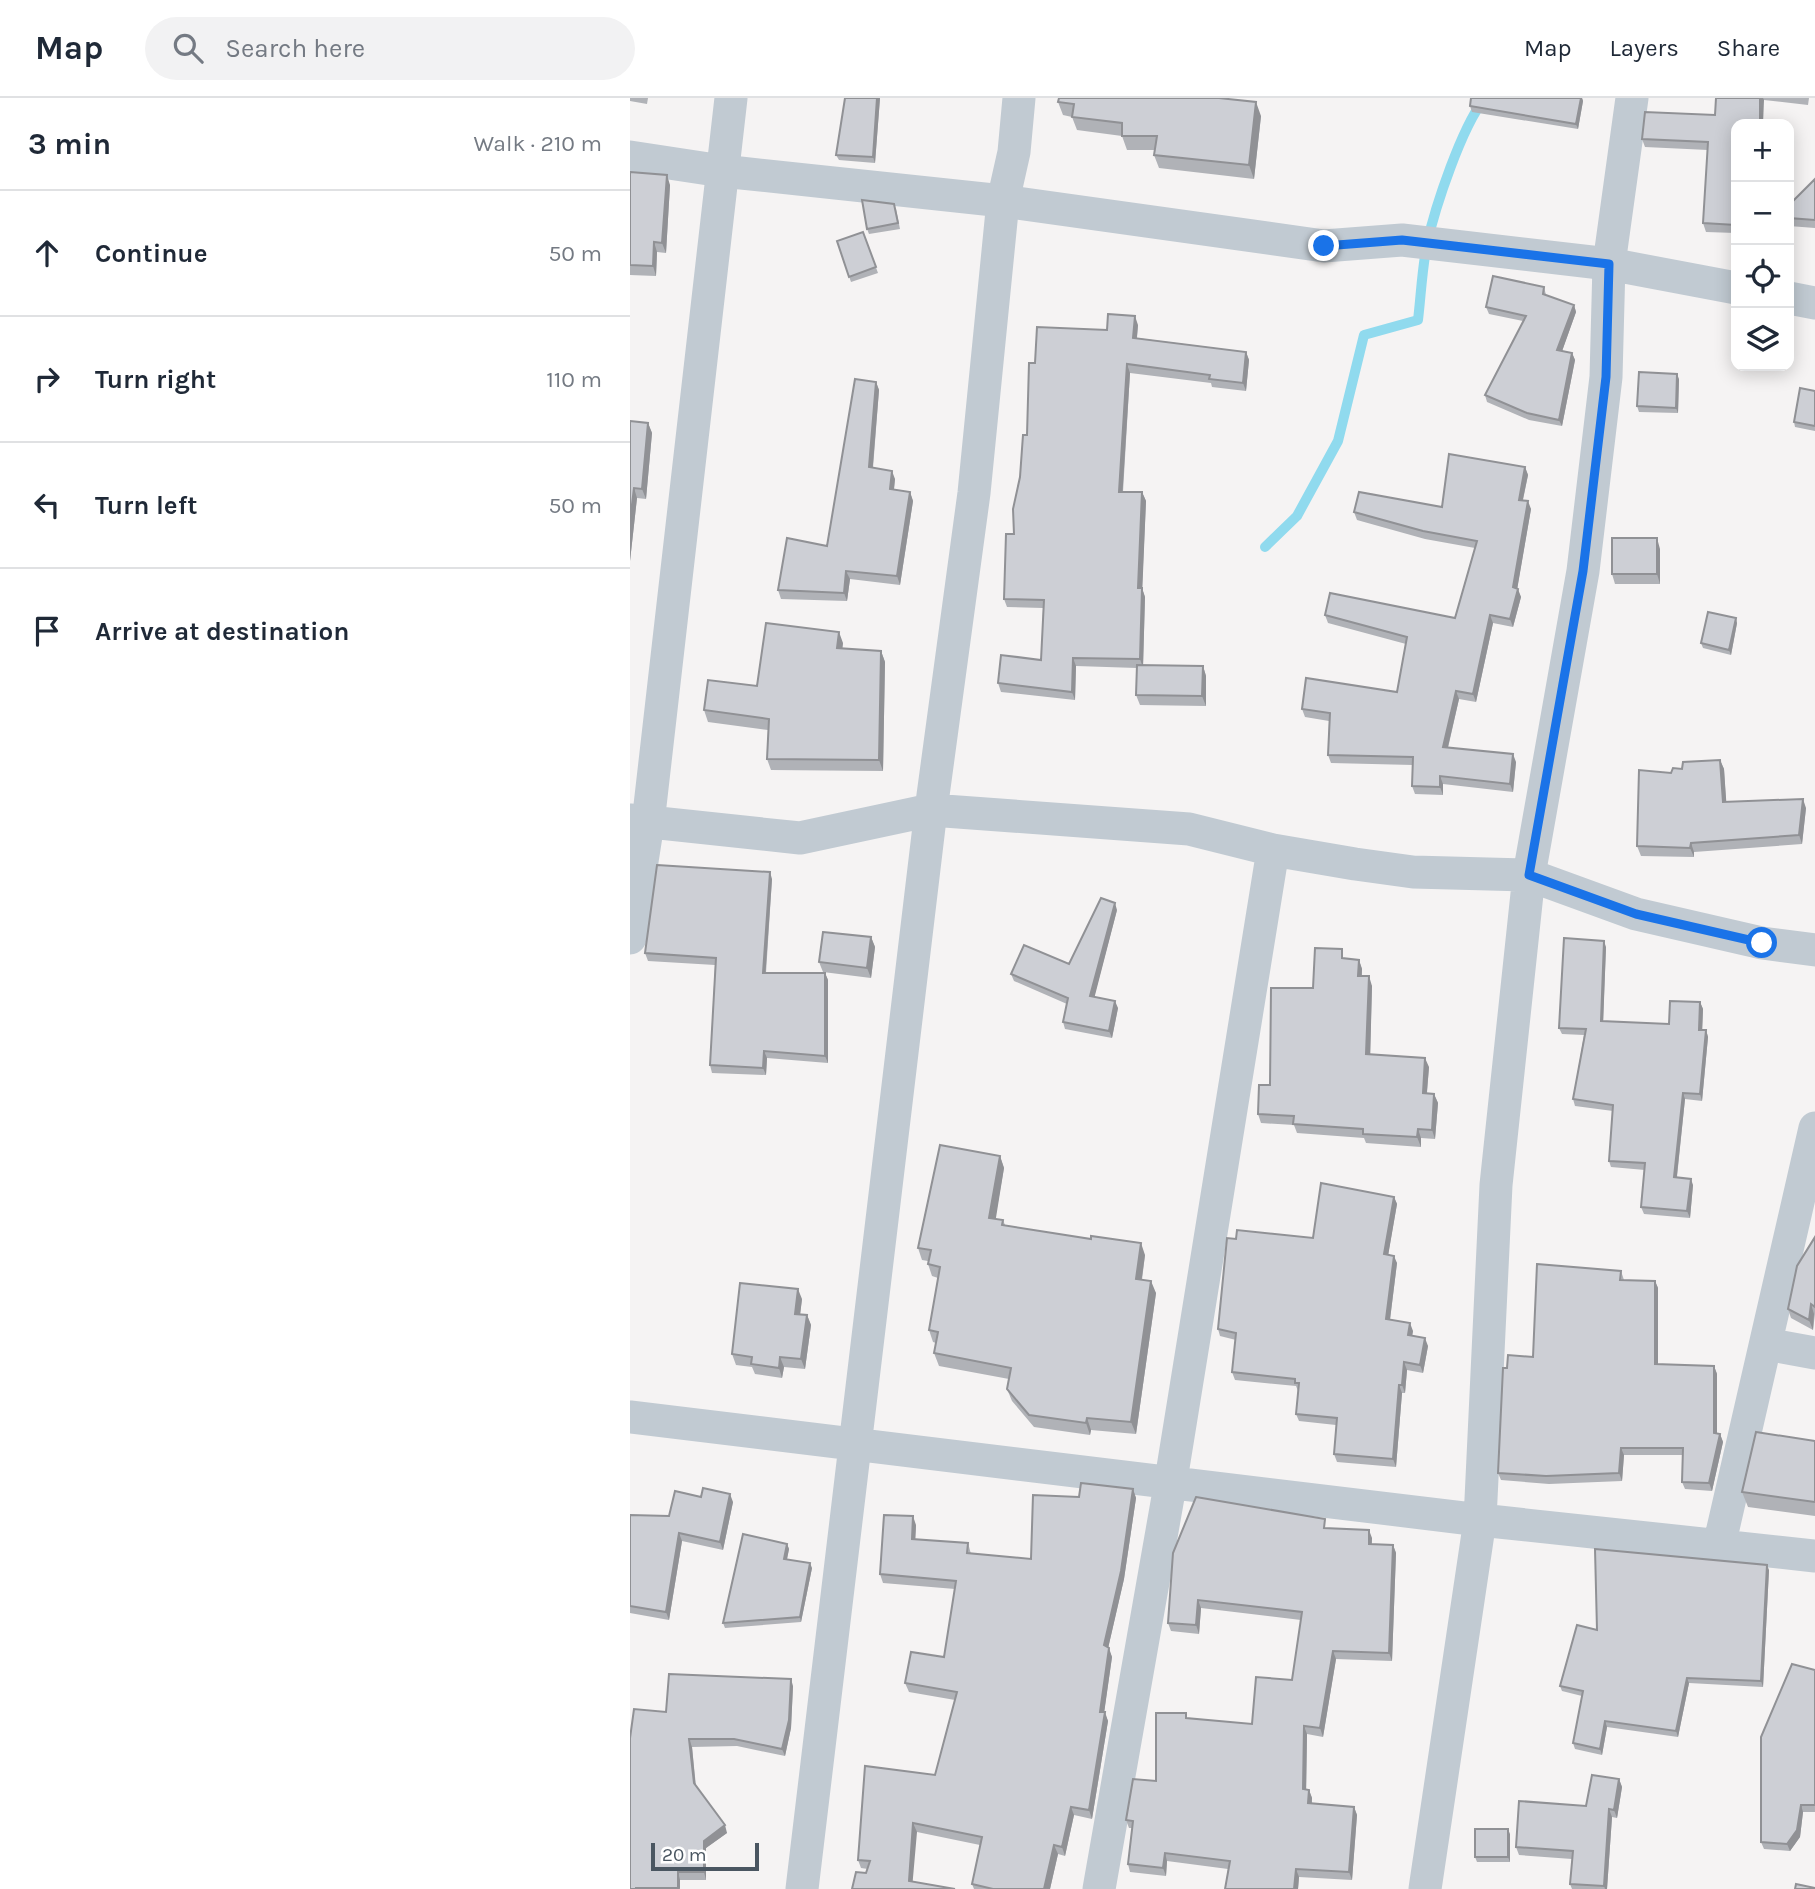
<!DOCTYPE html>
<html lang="en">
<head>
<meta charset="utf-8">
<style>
	:root { --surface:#fff; --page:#f2f2f3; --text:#1f2937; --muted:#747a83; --line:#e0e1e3 }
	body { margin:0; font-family:Karla,sans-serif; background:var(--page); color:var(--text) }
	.controls { position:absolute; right:21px; top:21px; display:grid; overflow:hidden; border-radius:14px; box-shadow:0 4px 18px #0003 }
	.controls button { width:63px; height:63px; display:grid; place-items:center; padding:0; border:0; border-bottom:2px solid var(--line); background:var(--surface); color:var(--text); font:35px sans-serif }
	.scale { position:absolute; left:21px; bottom:18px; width:108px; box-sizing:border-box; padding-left:7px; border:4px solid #4a5661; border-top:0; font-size:19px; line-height:24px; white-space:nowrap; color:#4a5661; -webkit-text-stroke:5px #fff; paint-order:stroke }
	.stop { position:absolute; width:21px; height:21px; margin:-16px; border:5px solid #1a73e8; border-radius:50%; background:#fff }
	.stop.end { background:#1a73e8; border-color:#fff; box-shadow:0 2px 7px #0008 }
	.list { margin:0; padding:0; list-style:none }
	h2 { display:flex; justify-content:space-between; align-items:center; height:91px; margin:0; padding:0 28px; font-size:30px }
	h2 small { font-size:23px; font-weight:400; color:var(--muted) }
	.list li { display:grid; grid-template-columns:46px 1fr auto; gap:21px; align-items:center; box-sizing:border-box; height:126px; padding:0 28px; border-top:2px solid var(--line) }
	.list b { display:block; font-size:26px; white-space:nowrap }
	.list em { font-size:23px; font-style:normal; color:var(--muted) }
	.icon { flex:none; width:38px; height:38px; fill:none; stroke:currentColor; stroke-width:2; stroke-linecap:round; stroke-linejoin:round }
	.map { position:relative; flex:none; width:1185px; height:1791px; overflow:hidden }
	header { display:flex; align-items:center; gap:42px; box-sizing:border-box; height:98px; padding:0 35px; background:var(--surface); border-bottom:2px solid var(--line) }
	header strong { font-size:33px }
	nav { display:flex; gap:38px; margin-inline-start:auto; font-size:24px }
	.search { width:490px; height:63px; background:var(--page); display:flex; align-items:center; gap:18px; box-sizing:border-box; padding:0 24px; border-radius:38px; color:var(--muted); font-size:26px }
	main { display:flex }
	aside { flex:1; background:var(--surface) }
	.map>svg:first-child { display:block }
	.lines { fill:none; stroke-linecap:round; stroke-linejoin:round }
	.stream { stroke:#90daee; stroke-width:10 }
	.street { stroke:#c1cad2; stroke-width:33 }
	.wall { fill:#b0b2b7 }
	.shaded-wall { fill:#909195 }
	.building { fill:#cdcfd5; stroke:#909195; stroke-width:2 }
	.route { stroke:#1a73e8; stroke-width:9 }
</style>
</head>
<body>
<header>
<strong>Map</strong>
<div class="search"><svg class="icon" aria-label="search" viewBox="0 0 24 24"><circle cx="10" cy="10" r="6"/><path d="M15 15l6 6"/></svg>Search here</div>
<nav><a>Map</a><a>Layers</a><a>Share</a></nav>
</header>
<main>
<aside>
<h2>3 min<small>Walk · 210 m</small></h2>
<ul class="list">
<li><svg class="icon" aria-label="ahead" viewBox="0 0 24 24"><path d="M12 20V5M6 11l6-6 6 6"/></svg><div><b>Continue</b></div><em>50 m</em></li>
<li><svg class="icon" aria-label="right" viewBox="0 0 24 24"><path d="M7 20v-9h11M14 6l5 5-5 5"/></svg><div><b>Turn right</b></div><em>110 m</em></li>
<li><svg class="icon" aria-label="left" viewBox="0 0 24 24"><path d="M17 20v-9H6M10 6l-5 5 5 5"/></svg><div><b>Turn left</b></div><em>50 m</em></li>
<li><svg class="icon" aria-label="arrive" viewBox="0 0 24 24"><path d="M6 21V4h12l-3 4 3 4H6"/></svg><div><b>Arrive at destination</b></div></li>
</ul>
</aside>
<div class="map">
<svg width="1185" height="1791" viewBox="0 0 1185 1791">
	<rect width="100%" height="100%" fill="#f5f3f3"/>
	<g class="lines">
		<path class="stream" d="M635 449 667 418 708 343 734 237 788 222C791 197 792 171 797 146 805 109 832 28 855 0"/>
		<path class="street" d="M0 59 92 73 373 103 694 148 772 142 979 166 1106 190
			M1159 200 1185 205
			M0 722 170 740 301 712 559 731 643 752 725 766 783 774 899 777 1006 816 1132 845 1185 852
			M0 840 18 725 101 0
			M1136 1246 1185 1255
			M0 1319 850 1422 1185 1458
			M1089 1448 1185 1030
			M172 1791 301 712 344 395 373 103 384 54 389 0
			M469 1791 541 1382 643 752
			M795 1791 850 1422 866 1087 899 777 953 473 976 279 979 166 1002 0"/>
	</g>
	<path class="wall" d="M0 0H18L17 6 0 3Z
		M250 0 245 65 209 62 206 57Z
		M951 0H952L953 3 948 31 842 14 840 8Z
		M1086 0H1179L1178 7 1134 2 1106 26V135L1076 134 1073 125 1078 52 1015 49 1012 41 1085 17Z
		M428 4 631 18 624 81 529 70 524 57 525 52H497L492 38 447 32 442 19 433 17Z
		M0 74 40 87 36 155 27 154 26 178 0 177Z
		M1185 81V130L1159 128V107Z
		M266 111 270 131 239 136 237 131Z
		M233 134 248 175 221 184 207 143Z
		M914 189 916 197 944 207 946 214 932 253 942 255 945 262 932 328 899 322 857 304 855 297 893 223 859 216 856 209Z
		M508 227 507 240 616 254 619 262 616 293 582 289 581 285 500 275 493 394H512L516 403 512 490 515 499 513 567 573 568 576 578V608L510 607 506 597 507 570 446 568 445 602 371 594 368 585 411 562 413 510 377 509 374 501 384 436 390 379 397 337 405 265 477 232Z
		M1049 281 1048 315 1009 314 1007 308Z
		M246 284 249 292 243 370 265 381 264 392 280 394 283 403 270 487 220 481 217 503 151 501 148 492 197 448Z
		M1185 293V333L1165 329 1164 324Z
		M0 323 18 325 22 335 16 401 7 400 0 463Z
		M895 369 898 377 893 402 901 411 887 491 891 499 883 529 863 525 846 604 829 601 818 650 886 664 883 694 813 686V697L785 696 782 688 783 667 701 665 698 657 699 623 675 619 672 611 767 594 776 546 698 525 695 517 825 520 845 450 795 441 727 422 724 414 812 409Z
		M1030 451V486H985L982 476Z
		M1107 525 1101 557 1073 550 1071 545Z
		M213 545 212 551 251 553 255 564 253 673 141 672 137 661 138 632 78 624 74 612 127 588Z
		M1090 662 1094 671 1096 704 1176 710 1172 746 1064 754V759L1011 758 1007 748 1041 675 1052 671Z
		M142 781 136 875H195L198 882V965L137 960 136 977 82 975 80 967 85 867 18 863 15 855Z
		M487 812 464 899 488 910 482 940 435 931 433 924 437 906 384 883 381 876 439 866Z
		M241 839 245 849 241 880 193 874 189 864Z
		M976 849 973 923 1039 926 1070 904 1073 911 1072 932H1076L1078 939 1072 1003 1055 1001 1047 1079 1063 1087 1060 1120 1014 1116 1011 1109 1015 1072 981 1069 979 1063 983 1013 945 1008 943 1001 954 937 932 936 929 930Z
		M716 861 729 862 732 871V878L742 888 740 957 799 969 797 995 804 996 808 1005 805 1041 791 1040V1049L736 1045 734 1040 667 1035 664 1027 631 1025 628 1016 683 890Z
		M370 1058 374 1070 365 1121 373 1122 375 1127 515 1157 512 1182 526 1195 506 1336 461 1332 460 1337 404 1329 382 1303 377 1291 379 1281 309 1268 304 1255 306 1245 303 1244 299 1232 308 1180 302 1178 298 1166V1163L292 1162 288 1150Z
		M764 1099 767 1106 758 1157 767 1165 760 1222 783 1233 782 1237 798 1248 793 1275 777 1272 775 1295H772L766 1369 707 1364 704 1356 706 1327 669 1323 666 1316 668 1293 666 1288 605 1282 602 1274 606 1242 590 1238 588 1231 606 1141 683 1140Z
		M1185 1139V1216L1183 1232 1161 1220 1158 1211Z
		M991 1173 994 1182 1025 1183 1028 1190V1266L1084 1268 1087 1276V1335L1090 1336 1093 1344 1082 1393 1055 1391 1052 1384 1053 1357H994L992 1383 919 1386 871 1382 868 1375 877 1270 903 1259Z
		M172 1201 170 1216 177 1217 181 1227 175 1271 154 1269 152 1280 125 1276 122 1269 106 1267 102 1256Z
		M1185 1343V1418L1118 1409 1112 1394Z
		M503 1391 506 1400 494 1481 478 1550 482 1559 474 1614 478 1623 462 1721 444 1717 435 1758 428 1756 420 1791H344L342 1786 350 1747 287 1734 238 1771 231 1770 228 1762 305 1677 325 1602 279 1594 275 1585 314 1559 325 1491 253 1485 250 1476 286 1427 285 1441 338 1445 341 1456 401 1461 449 1399Z
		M71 1399 103 1404 93 1452 52 1443 39 1522 0 1515V1417L39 1418Z
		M697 1430 742 1440V1446L763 1447 766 1455 762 1563 706 1561 693 1639 677 1636 676 1692H679L682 1700V1705L724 1709 727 1717 722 1782 669 1779 668 1791H595L598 1771 537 1763 536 1778 500 1774 498 1766 502 1730H499L496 1722 526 1683 558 1621 622 1626 662 1582 671 1522 571 1510 569 1536 541 1533 538 1525 543 1455Z
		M157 1446 159 1451 157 1461 182 1470 171 1524 95 1530 93 1525Z
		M1139 1472 1133 1589 1059 1585 1048 1639 977 1629 972 1657 945 1651 943 1645 952 1598 932 1593 930 1588 967 1532Z
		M1185 1572V1714H1173L1170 1739 1160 1753 1134 1751 1131 1744Z
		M163 1588 161 1630 155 1658 107 1648 62 1649 66 1688 97 1735 76 1750V1782H50V1791H0L36 1614Z
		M989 1681 992 1689 987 1720 982 1719 977 1791H942L940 1786 942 1761 889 1757 886 1749 956 1708Z
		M880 1736V1764H847L845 1759Z"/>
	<path class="shaded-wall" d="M247 0H250L245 65 243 59Z
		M951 0H952L953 3 948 31 946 26Z
		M1130 0H1133L1134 2 1133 26H1130Z
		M626 4 631 18 624 81 619 67Z
		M37 77 40 87 36 155 32 145Z
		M24 144 27 154 26 178 23 168Z
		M944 207 946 214 930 259 927 252Z
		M505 218 508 227 506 248 503 240Z
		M616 254 619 262 616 293 613 285Z
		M942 255 945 262 932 328 929 322Z
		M497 266 500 275 492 402 489 394Z
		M1047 276 1049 281 1048 315 1046 310Z
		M246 284 249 292 242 378 239 369Z
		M18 325 22 335 16 401 12 391Z
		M895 369 898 377 891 410 889 402Z
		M262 373 265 381 263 399 260 391Z
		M4 390 7 400 0 463V423Z
		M280 394 283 403 270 487 267 478Z
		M512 394 516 403 512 499 508 490Z
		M898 403 901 411 886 498 883 489Z
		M1027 440 1030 451V486L1027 476Z
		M216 473 220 481 217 503 214 495Z
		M512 490 515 499 513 570 510 561Z
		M888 491 891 499 883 529 880 521Z
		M860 517 863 525 846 604 843 596Z
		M1106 520 1107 525 1101 557 1099 552Z
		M209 534 213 545 211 561 207 550Z
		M251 553 255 564 253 673 249 662Z
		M443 560 446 568 445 602 442 594Z
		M573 568 576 578V608L572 598Z
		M826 593 829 601 816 657 813 649Z
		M883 656 886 664 883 694 880 686Z
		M1090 662 1094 671 1097 714 1093 704Z
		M810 678 813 686V697L810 689Z
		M1173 701 1176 710 1172 746 1169 737Z
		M1061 745 1064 754V759L1060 750Z
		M140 774 142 781 135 882 133 875Z
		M485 805 487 812 463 905 460 898Z
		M241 839 245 849 241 880 237 870Z
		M974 843 976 849 973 929 971 923Z
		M729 862 732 871 731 887 728 878Z
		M195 875 198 882V965L195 958Z
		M739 878 742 888 740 966 736 956Z
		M485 903 488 910 482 940 479 933Z
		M1070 904 1073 911 1072 938 1069 932Z
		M1076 932 1078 939 1072 1003 1070 996Z
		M134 953 137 960 136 977 133 970Z
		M795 960 799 969 796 1004 793 995Z
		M1053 995 1055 1001 1046 1086 1044 1079Z
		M804 996 808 1005 805 1041 802 1032Z
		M788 1031 791 1040V1049L787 1039Z
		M370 1058 374 1070 364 1132 359 1120Z
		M1061 1081 1063 1087 1060 1120 1057 1113Z
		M764 1099 767 1106 757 1164 754 1156Z
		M511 1145 515 1157 510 1193 506 1181Z
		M764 1158 767 1165 759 1229 756 1221Z
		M521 1183 526 1195 506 1336 501 1324Z
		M1025 1183 1028 1190V1274L1025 1266Z
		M168 1191 172 1201 169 1226 165 1216Z
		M1181 1206 1184 1216 1183 1232 1179 1222Z
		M177 1217 181 1227 175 1271 171 1261Z
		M780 1225 783 1233 781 1245 778 1237Z
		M795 1240 798 1248 793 1275 790 1267Z
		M150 1259 154 1269 152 1280 149 1270Z
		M774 1264 777 1272 775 1295 772 1287Z
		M1084 1268 1087 1276V1343L1084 1335Z
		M769 1287 772 1295 766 1369 763 1361Z
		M457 1320 461 1332 460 1337 456 1325Z
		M1090 1336 1093 1344 1082 1393 1079 1385Z
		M991 1350 994 1357 992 1383 989 1375Z
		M503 1391 506 1400 494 1481 477 1555 474 1547Z
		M100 1396 103 1404 93 1452 90 1444Z
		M283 1418 286 1427 285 1449 282 1441Z
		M739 1432 742 1440 741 1454 739 1446Z
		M49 1435 52 1443 39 1522 36 1514Z
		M157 1446 159 1451 156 1466 154 1461Z
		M763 1447 766 1455 762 1563 759 1555Z
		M180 1465 182 1470 171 1524 170 1519Z
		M1137 1467 1139 1472 1133 1589 1131 1583Z
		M568 1502 571 1510 569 1536 566 1527Z
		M479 1550 482 1559 473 1623 470 1614Z
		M703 1553 706 1561 693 1639 690 1630Z
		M1057 1580 1059 1585 1048 1639 1046 1633Z
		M161 1581 163 1588 161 1630 155 1658 152 1651Z
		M475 1614 478 1623 462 1721 459 1712Z
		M975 1623 977 1629 972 1657 970 1651Z
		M674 1628 677 1636 676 1700 673 1691Z
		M59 1641 62 1649 66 1692 64 1685Z
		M989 1681 992 1689 987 1720 984 1712Z
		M679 1692 682 1700 681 1713 678 1705Z
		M1171 1707 1173 1714 1170 1739 1160 1753 1157 1746Z
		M441 1709 444 1717 435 1758 432 1749Z
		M724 1709 727 1717 722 1782 719 1774Z
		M979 1711 982 1719 977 1791H975L974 1788Z
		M283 1725 287 1734 282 1791 279 1783Z
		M95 1727 97 1735 76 1750V1782L74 1774V1743Z
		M878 1731 880 1736V1764L878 1759Z
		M424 1747 428 1756 420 1791H414Z
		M535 1755 537 1763 536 1778 533 1770Z
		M666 1771 669 1779 668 1791H664Z
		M48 1774 50 1782V1791L48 1790Z"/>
	<path class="building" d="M215 0H247L243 59 206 57Z
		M429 0H589L626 4 619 67 524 57 527 38H492V25L442 19 444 6 428 4Z
		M841 0H951L946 26 840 8Z
		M1086 0H1130V26H1106V127L1073 125 1078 44 1012 41 1015 14 1085 17Z
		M0 74 37 77 32 145 24 144 23 168 0 167Z
		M1185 81V122L1159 120V107Z
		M232 102 264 106 268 125 237 131Z
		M233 134 246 169 219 179 207 143Z
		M863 178 914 189 913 196 944 207 927 252 942 255 929 322 897 315 855 297 896 218 856 209Z
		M478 216 505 218 503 240 616 254 613 285 579 281 580 277 497 266 489 394H512L508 490H512L510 561 443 560 442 594 368 585 371 557 411 562 414 502 374 501 376 436H384L383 411 390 379 393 337H397L399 265H405L407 229 477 232Z
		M1009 274 1047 276 1046 310 1007 308Z
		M225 281 246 284 239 369 262 373 260 391 280 394 267 478 216 473 214 495 148 492 157 440 197 448Z
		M1170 290 1185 293V328L1164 324Z
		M0 323 18 325 12 391 4 390 0 423Z
		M819 356 895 369 889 402 898 403 883 489 888 491 880 521 860 517 843 596 826 593 813 649 883 656 880 686 810 678V689L782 688 783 659 698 657 700 615 672 611 676 580 767 594 777 539 695 517 700 495 825 520 847 443 793 433 724 414 729 394 812 409Z
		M982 440H1027V476H982Z
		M1078 514 1106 520 1099 552 1071 545Z
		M136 525 209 534 207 550 251 553 249 662 137 661 139 621 74 612 78 582 127 588Z
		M507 567 573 568 572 598 506 597Z
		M1090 662 1093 704 1173 701 1169 737 1061 745 1060 750 1007 748 1009 672 1041 675 1043 670 1052 671 1053 664Z
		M27 767 140 774 133 875H195V958L134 953 133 970 80 967 86 860 15 855Z
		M471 800 485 805 460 898 485 903 479 933 433 924 438 900 381 876 394 847 439 866Z
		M193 834 241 839 237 870 189 864Z
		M934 840 974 843 971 923 1039 926 1040 903 1070 904 1069 932H1076L1070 996 1053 995 1044 1079 1061 1081 1057 1113 1011 1109 1015 1065 979 1063 983 1007 943 1001 956 931 929 930Z
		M685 850 712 851V860L729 862 728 878H739L736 956 795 960 793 995 804 996 802 1032 788 1031 787 1039 733 1036V1031L663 1026 664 1018 628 1016 629 987H640L641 890H683Z
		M310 1047 370 1058 359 1120 373 1122 372 1127 461 1141V1138L511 1145 506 1181 521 1183 501 1324 457 1320 456 1325 399 1317 377 1291 381 1270 304 1255 308 1234 299 1232 310 1169 298 1166 301 1152 288 1150Z
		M691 1085 764 1099 754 1156 764 1158 756 1221 780 1225 778 1237 795 1240 790 1267 774 1264 772 1287H769L763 1361 704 1356 707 1320 666 1316 669 1285H665V1281L602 1274 606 1235 588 1231 597 1140 606 1141 607 1132 683 1140Z
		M1185 1139V1209L1181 1206 1179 1222 1158 1211 1167 1168Z
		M907 1166 991 1173 990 1182 1025 1183V1266L1084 1268V1335L1090 1336 1079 1385 1052 1384 1053 1350H991L989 1375 916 1378 868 1375 873 1270H877L878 1257 903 1259Z
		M110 1185 168 1191 165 1216 177 1217 171 1261 150 1259 149 1270 121 1266 122 1259 102 1256Z
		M1126 1334 1185 1343V1404L1112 1394Z
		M451 1385 503 1391 491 1473 474 1547 479 1550 470 1614H475L459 1712 441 1709 432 1749 424 1747 414 1791H363L342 1786 352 1739 283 1725 279 1783 325 1791H222L226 1774 236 1775 240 1763 228 1762 235 1668 305 1677 327 1594 275 1585 281 1554 314 1559 326 1483 250 1476 254 1417 283 1418 282 1441 338 1445 337 1455 401 1461 403 1397 449 1399Z
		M73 1390 100 1396 90 1444 49 1435 36 1514 0 1508V1417L39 1418 45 1393 71 1399Z
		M566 1399 695 1421 694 1430 739 1432V1446L763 1447 759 1555 703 1553 690 1630 674 1628 673 1691 679 1692 678 1705 724 1709 719 1774 666 1771 664 1791H595L600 1763 535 1755 533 1770 498 1766 503 1723 496 1722 503 1681 526 1683V1615H556V1620L622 1626 626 1579 662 1582 672 1514 568 1502 566 1527 538 1525 543 1455Z
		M113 1436 157 1446 154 1461 180 1465 170 1519 93 1525Z
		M965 1451 1137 1467 1131 1583 1057 1580 1046 1633 975 1623 970 1651 943 1645 953 1593 930 1588 947 1527 967 1532Z
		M1162 1566 1185 1572V1707H1171L1167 1732 1157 1746 1131 1744V1639Z
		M39 1576 161 1581 159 1622 152 1651 104 1641H59L64 1685 95 1727 74 1743V1774H48V1790H6V1791H0V1640L4 1611 36 1614Z
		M962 1677 989 1681 984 1712 979 1711 974 1788 940 1786 943 1753 886 1749 889 1703 956 1708Z
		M845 1731H878V1759H845Z
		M1166 1786 1185 1790V1791H1165Z"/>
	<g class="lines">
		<path class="route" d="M694 148 772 142 979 166 976 279 953 473 899 777 1006 816 1132 845"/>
	</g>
</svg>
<div class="controls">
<button>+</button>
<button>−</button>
<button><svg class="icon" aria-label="locate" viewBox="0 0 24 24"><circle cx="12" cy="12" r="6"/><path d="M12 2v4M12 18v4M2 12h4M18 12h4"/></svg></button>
<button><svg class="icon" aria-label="layers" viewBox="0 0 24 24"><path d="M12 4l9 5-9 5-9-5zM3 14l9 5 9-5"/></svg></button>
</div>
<div class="scale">20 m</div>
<div class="stop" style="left:1132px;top:845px"></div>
<div class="stop end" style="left:694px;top:148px"></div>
</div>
</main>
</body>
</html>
